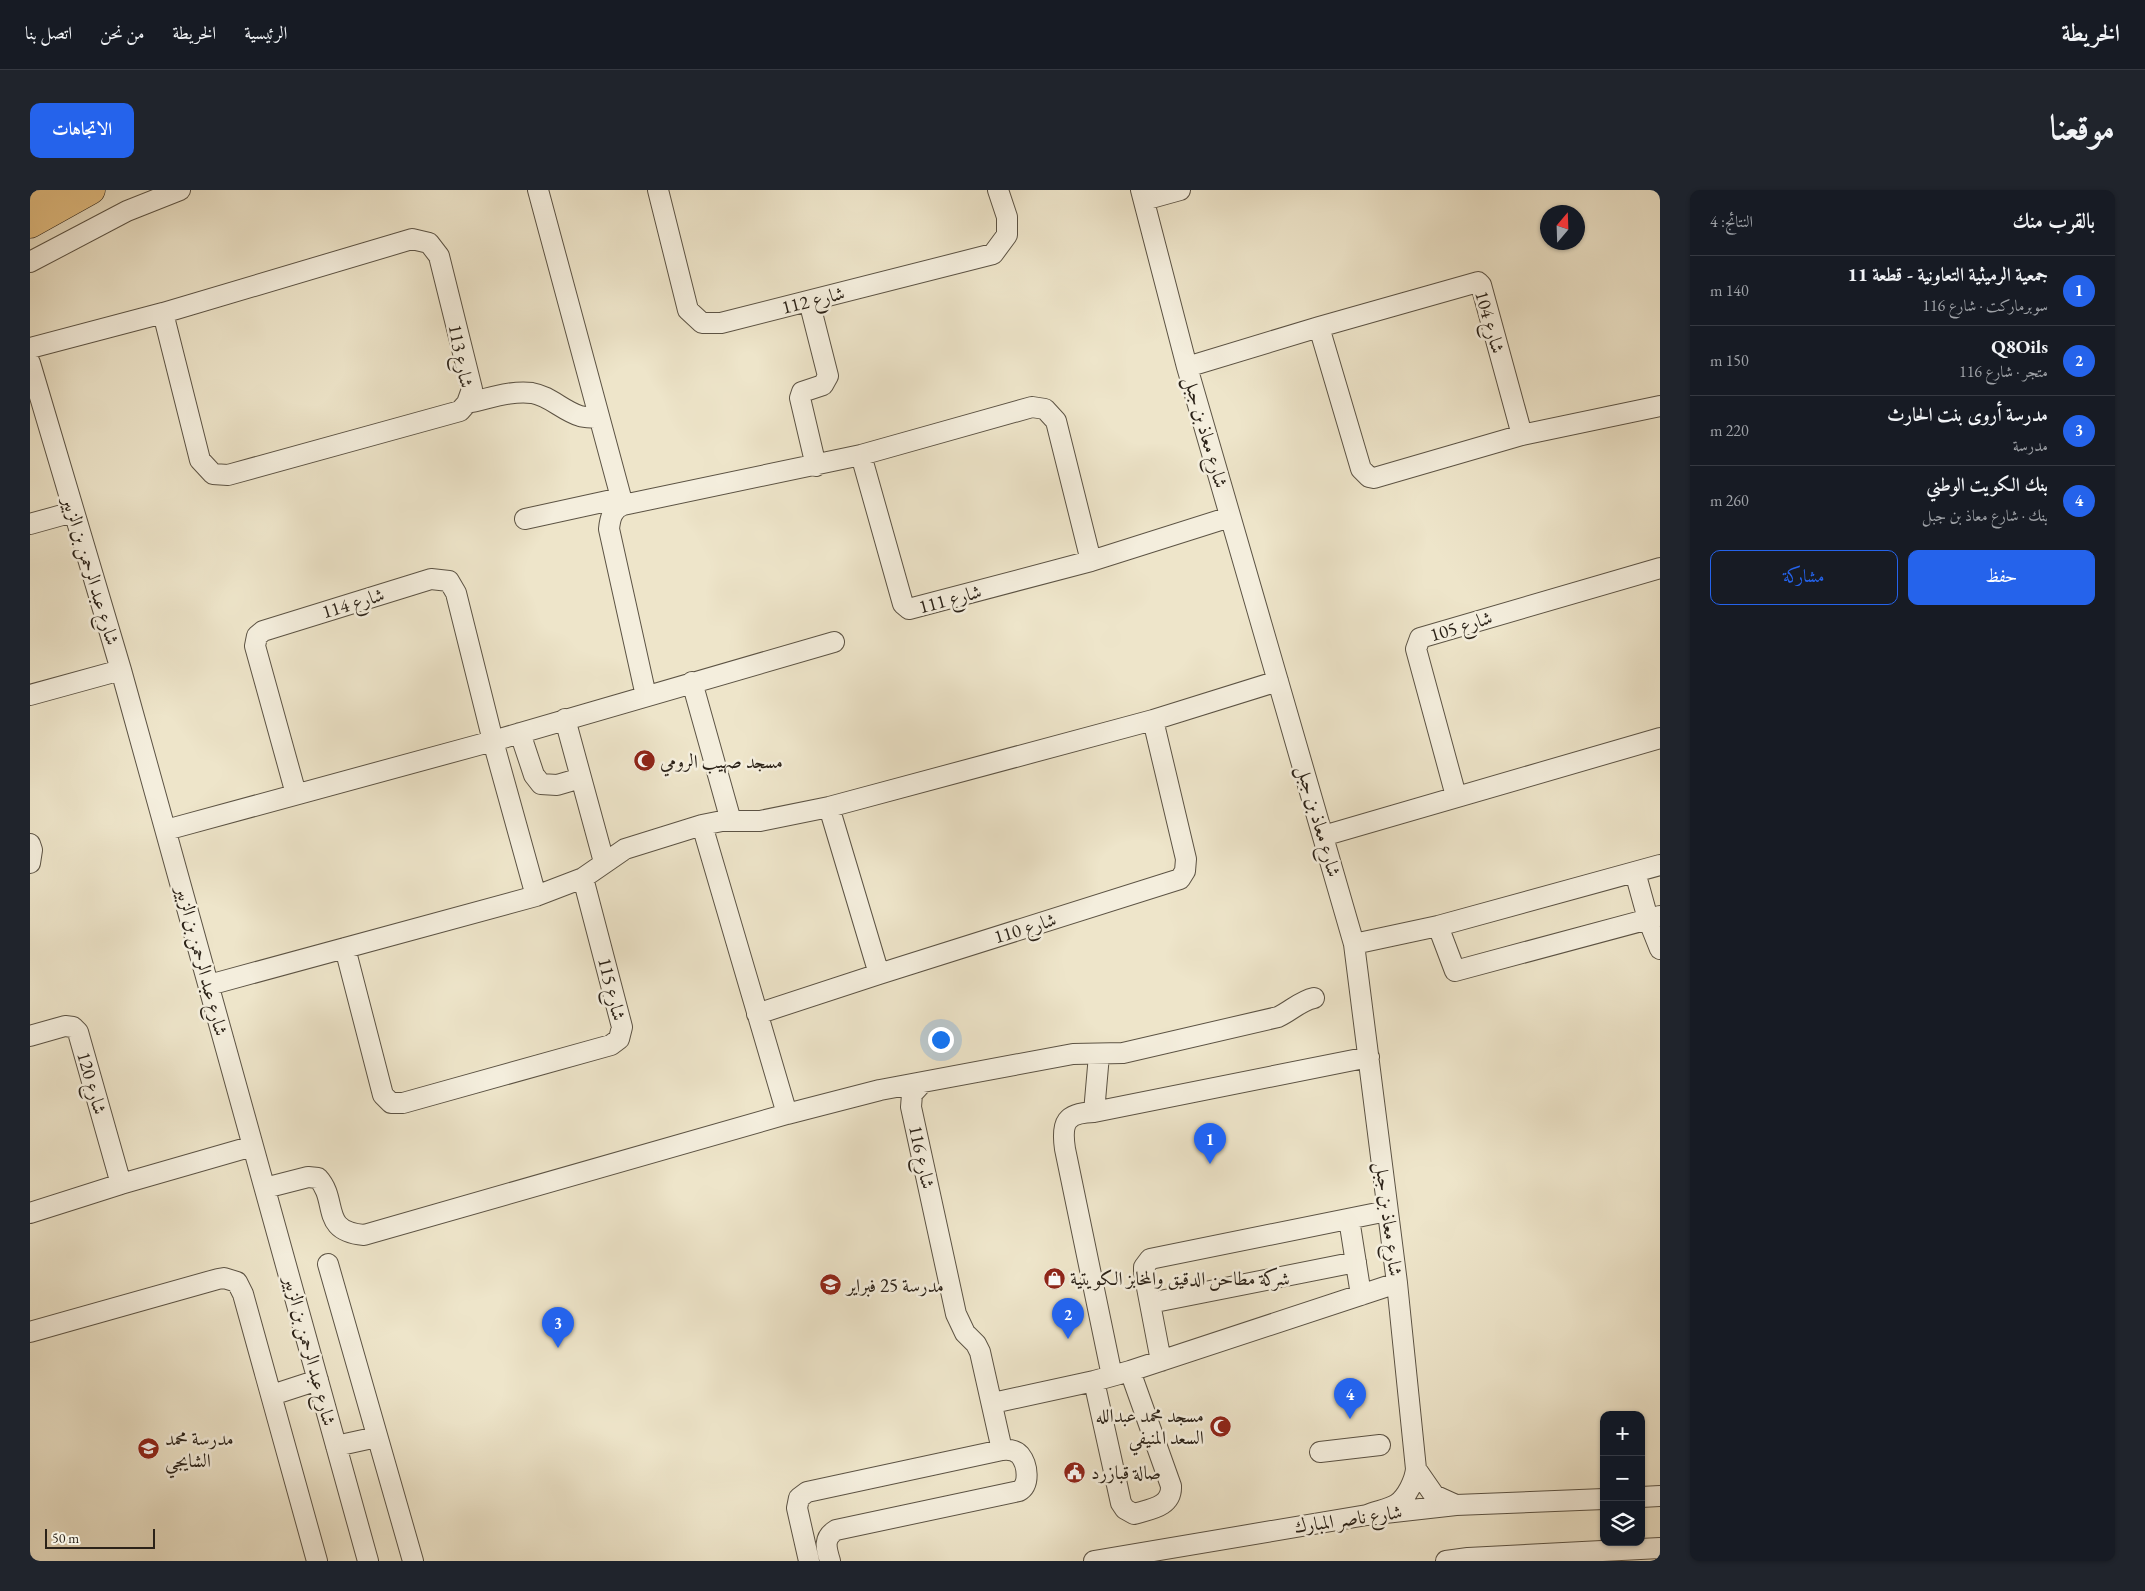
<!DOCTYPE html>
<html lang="ar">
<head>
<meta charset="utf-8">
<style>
	:root { --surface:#171b24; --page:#20242c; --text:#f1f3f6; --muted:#9ea1a6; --line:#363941; --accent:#2563eb }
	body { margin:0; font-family:"EB Garamond",Amiri,serif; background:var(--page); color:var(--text); direction:rtl }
	.controls { position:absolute; right:15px; bottom:15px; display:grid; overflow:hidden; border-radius:10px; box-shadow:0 1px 4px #0004 }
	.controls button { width:45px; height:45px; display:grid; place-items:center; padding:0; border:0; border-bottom:1px solid var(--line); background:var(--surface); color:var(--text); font:25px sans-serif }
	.compass { position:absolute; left:1510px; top:15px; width:45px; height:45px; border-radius:50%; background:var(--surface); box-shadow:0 1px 4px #0004; rotate:19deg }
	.scale { position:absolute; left:15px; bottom:12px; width:110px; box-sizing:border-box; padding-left:5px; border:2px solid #2b2218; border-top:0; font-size:14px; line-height:18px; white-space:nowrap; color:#2b2218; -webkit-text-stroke:4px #f4eedd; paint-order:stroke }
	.you { position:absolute; left:910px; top:849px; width:18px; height:18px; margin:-12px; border:4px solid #fff; border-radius:50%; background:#1a73e8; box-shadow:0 0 0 8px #1a73e833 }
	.badge { display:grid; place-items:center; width:32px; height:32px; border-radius:50%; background:var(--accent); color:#fff; font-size:16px; font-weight:700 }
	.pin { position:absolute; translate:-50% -41px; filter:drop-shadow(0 1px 2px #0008) }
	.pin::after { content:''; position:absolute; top:26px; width:18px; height:15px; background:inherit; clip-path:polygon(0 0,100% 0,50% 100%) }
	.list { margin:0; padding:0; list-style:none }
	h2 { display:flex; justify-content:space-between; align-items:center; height:65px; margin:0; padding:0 20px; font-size:21px }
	h2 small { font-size:16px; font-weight:400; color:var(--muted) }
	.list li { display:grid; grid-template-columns:32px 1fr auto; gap:15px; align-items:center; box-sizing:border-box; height:70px; padding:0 20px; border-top:1px solid var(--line) }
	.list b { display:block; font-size:19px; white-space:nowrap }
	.list p { margin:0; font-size:16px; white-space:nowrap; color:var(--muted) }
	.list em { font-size:16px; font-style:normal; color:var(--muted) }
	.actions { display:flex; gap:10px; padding:15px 20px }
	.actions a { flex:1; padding:11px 0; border:1px solid var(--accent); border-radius:10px; text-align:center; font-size:18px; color:var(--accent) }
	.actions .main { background:var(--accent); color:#fff }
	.icon { flex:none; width:28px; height:28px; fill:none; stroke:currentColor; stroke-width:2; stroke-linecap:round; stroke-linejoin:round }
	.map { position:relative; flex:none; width:1630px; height:1371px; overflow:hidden; direction:ltr; border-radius:10px }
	header { display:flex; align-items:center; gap:30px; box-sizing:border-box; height:70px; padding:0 25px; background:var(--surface); border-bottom:1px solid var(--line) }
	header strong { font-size:24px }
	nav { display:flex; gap:28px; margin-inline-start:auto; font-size:18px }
	.intro { display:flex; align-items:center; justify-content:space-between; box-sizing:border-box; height:120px; padding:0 30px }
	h1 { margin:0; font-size:35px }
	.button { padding:12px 22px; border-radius:10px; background:var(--accent); color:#fff; font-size:18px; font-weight:700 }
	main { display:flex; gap:30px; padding:0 30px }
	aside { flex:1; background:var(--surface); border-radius:10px; box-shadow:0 1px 4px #0004 }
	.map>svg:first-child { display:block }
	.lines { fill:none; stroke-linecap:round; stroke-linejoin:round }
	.minor-casing { stroke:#5c5344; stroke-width:22 }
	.highway-casing { stroke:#2b2218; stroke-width:29 }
	.minor { stroke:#f4eedd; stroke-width:20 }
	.highway { stroke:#e7c285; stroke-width:28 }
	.labels { text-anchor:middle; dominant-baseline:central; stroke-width:5; stroke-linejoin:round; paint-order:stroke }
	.street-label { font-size:19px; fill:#2b2218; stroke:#f4eedd }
	.poi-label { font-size:19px; fill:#2b2218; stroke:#f4eedd; text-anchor:start }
</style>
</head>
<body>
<header>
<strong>الخريطة</strong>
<nav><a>الرئيسية</a><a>الخريطة</a><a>من نحن</a><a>اتصل بنا</a></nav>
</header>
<div class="intro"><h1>موقعنا</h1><a class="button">الاتجاهات</a></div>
<main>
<aside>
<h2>بالقرب منك<small>النتائج: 4</small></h2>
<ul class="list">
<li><span class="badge">1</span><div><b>جمعية الرميثية التعاونية - قطعة 11</b><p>سوبرماركت · شارع 116</p></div><em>140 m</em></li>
<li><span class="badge">2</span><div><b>Q8Oils</b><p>متجر · شارع 116</p></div><em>150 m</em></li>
<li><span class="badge">3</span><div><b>مدرسة أروى بنت الحارث</b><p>مدرسة</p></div><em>220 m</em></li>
<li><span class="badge">4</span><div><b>بنك الكويت الوطني</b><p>بنك · شارع معاذ بن جبل</p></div><em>260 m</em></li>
</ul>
<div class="actions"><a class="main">حفظ</a><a>مشاركة</a></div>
</aside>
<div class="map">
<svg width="1630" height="1371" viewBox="0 0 1630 1371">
	<rect width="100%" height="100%" fill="#eee5ca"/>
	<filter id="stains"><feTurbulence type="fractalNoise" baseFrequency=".004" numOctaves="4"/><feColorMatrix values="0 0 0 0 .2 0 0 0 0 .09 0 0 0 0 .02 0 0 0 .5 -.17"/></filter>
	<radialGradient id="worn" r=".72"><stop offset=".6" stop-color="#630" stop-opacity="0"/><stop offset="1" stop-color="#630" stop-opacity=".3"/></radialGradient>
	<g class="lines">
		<defs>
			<path id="minor" d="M508 0 593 315
				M628 0 658 120 672 133H691L963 64 977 45V27L968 0
				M1111 0 1157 177 1324 754 1367 1093 1386 1279C1385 1290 1377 1307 1367 1314 1360 1319 1346 1321 1337 1325
				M1114 10 1150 0
				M0 72 97 21 150 0
				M779 111 798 186 793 195 772 202 770 208 786 276
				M1289 137 1331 279 1339 287 1344 288 1492 245 1630 216
				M0 158 133 123 382 49 399 53 409 66 442 199 437 213 430 221 198 285 183 284 170 270 133 123
				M0 173 91 480 338 1371
				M1157 177 1289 137 1448 92 1451 95 1492 245
				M437 213C458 209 481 200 502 203 520 206 533 221 550 226 556 228 563 227 569 228
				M831 265 873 414 879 419 1061 371 1200 327
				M495 329 591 308
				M0 334 43 322
				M662 492 701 631
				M0 505 91 480
				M616 506 579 339C580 329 582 319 593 315L831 265 1002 217 1015 219 1026 231 1061 371
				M535 529 574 672
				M490 543 504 585 511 594 527 595 551 588
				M266 604 225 456 227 446 233 441 401 389 419 391 426 403 463 551 506 706
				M1426 606 1386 459 1390 448 1630 378
				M799 617 849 784
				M672 635 757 924
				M136 640 463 551 804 452
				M1293 646 1630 548
				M0 654 2 660 0 673
				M1605 682 1618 729 1630 759
				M1408 736 1425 781 1630 726
				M1324 754 1408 736 1630 675
				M315 758 353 905 361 913H373L581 855 589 849 592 837 553 688
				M179 795 506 706 553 688 595 659 672 635 692 631H730L799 617 1123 530 1248 491
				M727 824 849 784 1150 689 1155 681 1156 669 1123 530
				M0 846 35 836 43 837 48 842 91 994
				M892 893 882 904 881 917 926 1124 935 1143 946 1154 950 1162 972 1260
				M1064 922 1069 865
				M235 998 278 987 288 988C309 1011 289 1041 334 1045L757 924 850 900 1043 864 1093 863 1248 827C1261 821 1270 811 1284 808
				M0 1023 91 994 223 956
				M1319 1029 1331 1105
				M298 1074 383 1371
				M1120 1113 1326 1072
				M0 1142 188 1089 194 1088 207 1092 213 1104 287 1371
				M1131 1171 1114 1082V1077L1120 1069 1357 1021
				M1082 1186 1035 959C1031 932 1036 923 1064 922L1339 867
				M1064 1191 1091 1313 1095 1319 1104 1324C1120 1319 1142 1317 1141 1296L1100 1181
				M242 1205 288 1190
				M963 1213 1064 1191 1100 1181 1367 1093
				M306 1256 347 1247
				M1290 1262 1350 1255
				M1386 1279 1404 1305 1426 1315
				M1611 1307 1630 1306
				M779 1371 767 1318 769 1308 777 1302 972 1260C979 1259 985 1260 990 1265 998 1275 1000 1295 989 1301L806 1340C793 1348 796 1358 800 1371
				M1064 1371 1337 1325 1426 1315 1574 1309
				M1416 1371 1438 1368 1630 1358"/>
			<path id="highway" d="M0 9 19 0
				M0 34 61 0"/>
		</defs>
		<use href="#minor" class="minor-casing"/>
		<use href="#highway" class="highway-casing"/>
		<use href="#minor" class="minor"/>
		<use href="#highway" class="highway"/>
	</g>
	<defs>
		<symbol id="mosque-disc" viewBox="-11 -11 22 22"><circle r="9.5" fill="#8f2418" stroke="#f4eedd"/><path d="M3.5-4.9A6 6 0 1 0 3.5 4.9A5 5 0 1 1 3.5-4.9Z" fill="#fff"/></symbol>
		<symbol id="shop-disc" viewBox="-11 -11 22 22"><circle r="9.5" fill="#8f2418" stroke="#f4eedd"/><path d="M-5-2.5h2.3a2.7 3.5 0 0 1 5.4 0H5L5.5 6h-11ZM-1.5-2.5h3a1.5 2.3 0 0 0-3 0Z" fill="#fff"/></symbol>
		<symbol id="school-disc" viewBox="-11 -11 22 22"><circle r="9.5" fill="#8f2418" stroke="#f4eedd"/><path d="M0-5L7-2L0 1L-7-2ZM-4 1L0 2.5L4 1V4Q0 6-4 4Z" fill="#fff"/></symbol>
		<symbol id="civic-disc" viewBox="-11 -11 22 22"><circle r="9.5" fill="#8f2418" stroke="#f4eedd"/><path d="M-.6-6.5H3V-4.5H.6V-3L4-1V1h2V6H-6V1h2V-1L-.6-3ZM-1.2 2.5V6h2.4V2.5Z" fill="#fff"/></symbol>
	</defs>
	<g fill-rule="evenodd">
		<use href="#mosque-disc" x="602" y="558" width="25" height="25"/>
		<use href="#shop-disc" x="1012" y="1076" width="25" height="25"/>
		<use href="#school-disc" x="788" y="1082" width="25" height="25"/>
		<use href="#mosque-disc" x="1178" y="1224" width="25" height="25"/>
		<use href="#school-disc" x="106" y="1246" width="25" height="25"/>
		<use href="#civic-disc" x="1032" y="1270" width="25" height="25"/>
	</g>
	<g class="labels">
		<g class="street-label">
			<text transform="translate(783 110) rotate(-14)">شارع 112</text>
			<text transform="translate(1460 132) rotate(74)">شارع 104</text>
			<text transform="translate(431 166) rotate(79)">شارع 113</text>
			<text transform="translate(1176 242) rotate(74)">شارع معاذ بن جبل</text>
			<text transform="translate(61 381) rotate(73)">شارع عبد الرحمن بن الزبير</text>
			<text transform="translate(920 409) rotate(-15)">شارع 111</text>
			<text transform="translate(323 413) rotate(-17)">شارع 114</text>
			<text transform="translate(1431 436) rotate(-17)">شارع 105</text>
			<text transform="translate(1289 631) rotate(74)">شارع معاذ بن جبل</text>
			<text transform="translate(995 738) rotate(-17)">شارع 110</text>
			<text transform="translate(172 771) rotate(75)">شارع عبد الرحمن بن الزبير</text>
			<text transform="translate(582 799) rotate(76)">شارع 115</text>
			<text transform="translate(62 893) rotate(74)">شارع 120</text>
			<text transform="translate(892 967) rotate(78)">شارع 116</text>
			<text transform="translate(1359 1029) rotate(83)">شارع معاذ بن جبل</text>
			<text transform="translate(280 1161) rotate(75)">شارع عبد الرحمن بن الزبير</text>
			<text transform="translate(1318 1329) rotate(-8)">شارع ناصر المبارك</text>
		</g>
		<g class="poi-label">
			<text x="630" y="571">مسجد صهيب الرومي</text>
			<text x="1040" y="1088">شركة مطاحن الدقيق والمخابز الكويتية</text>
			<text x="817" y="1095">مدرسة 25 فبراير</text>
			<text x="1174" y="1225" text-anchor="end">مسجد محمد عبدالله<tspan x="1174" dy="22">السعد المنيفي</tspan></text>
			<text x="135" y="1248">مدرسة محمد<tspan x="135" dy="22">الشايجي</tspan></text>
			<text x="1061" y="1282">صالة قبازرد</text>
		</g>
	</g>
	<rect width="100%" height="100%" filter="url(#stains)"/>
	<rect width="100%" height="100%" fill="url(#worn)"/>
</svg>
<div class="controls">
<button>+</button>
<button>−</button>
<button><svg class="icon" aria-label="layers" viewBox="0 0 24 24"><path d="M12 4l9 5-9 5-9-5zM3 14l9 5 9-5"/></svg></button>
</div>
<svg class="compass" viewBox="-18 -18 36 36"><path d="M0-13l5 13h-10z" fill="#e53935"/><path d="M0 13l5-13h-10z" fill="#9ea1a6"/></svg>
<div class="scale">50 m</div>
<div class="you"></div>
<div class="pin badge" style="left:1180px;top:974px">1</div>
<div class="pin badge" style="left:1038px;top:1149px">2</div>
<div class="pin badge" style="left:528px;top:1158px">3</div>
<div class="pin badge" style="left:1320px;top:1229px">4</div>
</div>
</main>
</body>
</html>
